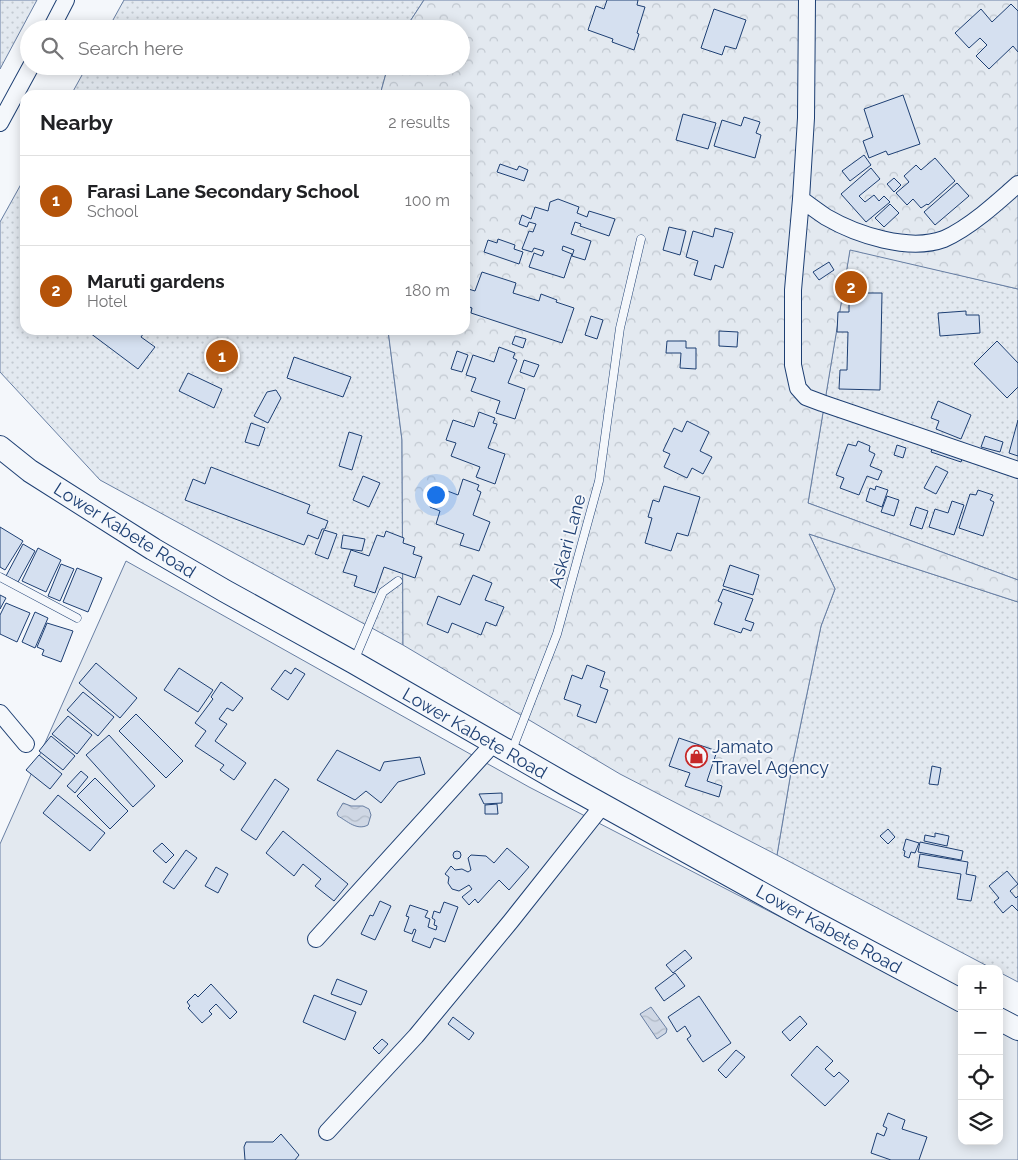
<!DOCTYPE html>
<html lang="en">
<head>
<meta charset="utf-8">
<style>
	:root { --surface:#fff; --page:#f2f2f2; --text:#202124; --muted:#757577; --line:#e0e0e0; --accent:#b45309 }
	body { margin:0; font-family:Raleway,sans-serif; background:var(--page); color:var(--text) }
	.controls { position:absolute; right:15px; bottom:15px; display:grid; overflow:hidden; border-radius:10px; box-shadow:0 2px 12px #0003 }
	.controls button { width:45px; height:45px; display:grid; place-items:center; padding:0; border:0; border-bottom:1px solid var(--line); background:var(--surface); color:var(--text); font:25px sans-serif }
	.you { position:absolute; left:435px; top:494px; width:18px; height:18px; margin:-12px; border:4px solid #fff; border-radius:50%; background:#1a73e8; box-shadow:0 0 0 8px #1a73e833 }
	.badge { display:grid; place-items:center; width:32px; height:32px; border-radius:50%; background:var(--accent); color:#fff; font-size:16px; font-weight:700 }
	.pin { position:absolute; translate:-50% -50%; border:2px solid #fff; box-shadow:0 1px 5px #0006 }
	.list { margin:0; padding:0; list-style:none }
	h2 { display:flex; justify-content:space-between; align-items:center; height:65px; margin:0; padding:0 20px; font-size:21px }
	h2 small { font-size:16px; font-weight:400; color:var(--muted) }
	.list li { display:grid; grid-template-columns:32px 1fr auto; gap:15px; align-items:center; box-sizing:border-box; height:90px; padding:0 20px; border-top:1px solid var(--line) }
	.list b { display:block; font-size:19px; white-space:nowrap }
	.list p { margin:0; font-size:16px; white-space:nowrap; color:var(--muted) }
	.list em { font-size:16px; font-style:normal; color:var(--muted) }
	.icon { flex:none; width:28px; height:28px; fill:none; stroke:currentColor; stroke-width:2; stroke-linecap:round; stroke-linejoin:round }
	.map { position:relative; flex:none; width:1018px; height:1160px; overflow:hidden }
	.search { position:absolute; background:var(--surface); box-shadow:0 2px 12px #0003; left:20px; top:20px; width:450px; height:55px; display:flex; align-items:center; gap:12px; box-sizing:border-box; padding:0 18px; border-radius:28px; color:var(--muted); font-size:19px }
	.panel { position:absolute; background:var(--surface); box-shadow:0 2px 12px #0003; left:20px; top:90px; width:450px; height:245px; border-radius:15px }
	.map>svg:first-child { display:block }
	.grass { fill:url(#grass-dots); stroke:#687fa3 }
	.forest { fill:url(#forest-crowns); stroke:#687fa3 }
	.garden { fill:#e3e9f0; stroke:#687fa3 }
	.water { fill:url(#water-waves); stroke:#687fa3 }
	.building { fill:#d5e0f0; stroke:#1d3f73 }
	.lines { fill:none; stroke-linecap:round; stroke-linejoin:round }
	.service-casing { stroke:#1d3f73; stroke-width:9 }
	.minor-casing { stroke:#1d3f73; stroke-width:18 }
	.secondary-casing { stroke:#1d3f73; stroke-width:24 }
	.service { stroke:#f4f7fb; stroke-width:8 }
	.minor { stroke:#f4f7fb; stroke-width:16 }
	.secondary { stroke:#f4f7fb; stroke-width:22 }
	.labels { text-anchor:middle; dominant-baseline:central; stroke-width:4; stroke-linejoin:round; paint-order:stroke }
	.street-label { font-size:18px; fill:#1d3f73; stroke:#f4f7fb }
	.poi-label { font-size:18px; fill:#1d3f73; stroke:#f4f7fb; text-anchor:start }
</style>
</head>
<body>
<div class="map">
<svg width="1018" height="1160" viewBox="0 0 1018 1160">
	<defs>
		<pattern id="grass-dots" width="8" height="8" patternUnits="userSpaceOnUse" patternTransform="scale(1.25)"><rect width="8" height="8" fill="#e3e9f0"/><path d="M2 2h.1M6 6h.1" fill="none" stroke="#c2c9d1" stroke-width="1.8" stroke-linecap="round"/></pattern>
		<pattern id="forest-crowns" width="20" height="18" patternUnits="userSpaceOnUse" patternTransform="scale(1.25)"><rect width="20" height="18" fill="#e3e9f0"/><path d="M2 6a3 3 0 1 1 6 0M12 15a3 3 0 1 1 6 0" fill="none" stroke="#c2c9d1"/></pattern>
		<pattern id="water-waves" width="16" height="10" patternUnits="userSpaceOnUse" patternTransform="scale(1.25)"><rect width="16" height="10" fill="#cfd7e4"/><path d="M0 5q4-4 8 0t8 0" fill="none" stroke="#b1bac7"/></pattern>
	</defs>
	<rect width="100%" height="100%" fill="#f4f7fb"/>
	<path class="grass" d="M0 0H37L0 69Z
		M124 0H424L405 29H108Z
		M87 66H388L380 95H71Z
		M25 177V330H388L402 440 403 645 100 480 0 372V222Z
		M850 249 1018 289V580L808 503Z
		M809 534 1018 602V982L999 972V969H993L777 855 792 766 821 626 835 589Z"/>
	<path class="forest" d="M424 0H1018V289L850 250 808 503 1018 580V602L809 534 835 589 821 626 792 766 777 855 620 774 403 645 402 440 388 330H465V95H380L388 66H461V29H405Z"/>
	<path class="garden" d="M126 561 529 787 962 1011V1141H999V1031L1018 1041V1160H0V844Z"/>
	<path class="water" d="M343 803 351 806H363L369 809 371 815 368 825C357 831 347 821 338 816L337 813Z
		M651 1007 667 1029 666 1033 657 1039 640 1014Z"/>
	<path class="building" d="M607 0H638L637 5 645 7 637 33 639 34 634 50 612 42 613 39 588 30 596 6 604 9Z
		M1011 4 1018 11V52L1013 46 989 69 976 56 987 45 980 38 969 48 955 33 981 9 992 22Z
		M714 9 746 20 736 49 725 46 722 55 701 48Z
		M903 95 920 144 888 155 886 151 869 158 863 141 873 137 864 109Z
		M683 114 716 123 708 149 676 140Z
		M744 117 760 122 756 133 761 135 755 158 714 146 722 120 741 126Z
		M864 155 871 165 850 181 842 171Z
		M935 158 955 181 928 205 927 204 921 208 913 199 907 205 896 193 909 182 904 176 916 165 921 170Z
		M500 164 517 170 519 166 528 170 524 181 497 172Z
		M871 168 880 179 859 196 865 202 874 195 879 201 884 196 890 202 866 222 841 194Z
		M894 178 901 185 894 192 887 184Z
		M957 183 969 196 935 225 924 212Z
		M558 199 579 207 577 213 587 217 589 211 615 219 609 236 580 226 581 224 575 222 571 234 591 241 585 260 572 256 574 250 563 246 562 250 572 254 564 278 529 267 534 253 542 256 544 251 534 248 532 252 522 249 529 231 533 232 536 224 529 222 527 227 519 224 522 215 531 219 535 207 548 211 550 202Z
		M890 204 899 213 884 227 875 218Z
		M669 227 686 231 680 255 663 250Z
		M715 228 733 233 723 268 715 265 711 280 694 275 698 261 686 257 693 231 713 237Z
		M498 239 515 245 514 249 523 252 519 264 484 252 488 240 497 243Z
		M829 262 834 270 819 280 813 272Z
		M482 272 516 283 513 293 539 301 541 294 557 300 556 302 574 308 562 343 471 313 472 308 465 305V288L475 291Z
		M849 293H882L880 390 839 389 840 370H847L848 332H837L838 312H849Z
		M966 311V315H979L980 333 940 336 938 313Z
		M591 316 603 320 597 339 585 335Z
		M86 330H146L141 337 155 347 138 369Z
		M719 331 738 332 737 347 719 346Z
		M515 336 526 339 523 348 512 344Z
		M667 341H686V348H696V369L680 368 681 353H666Z
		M997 341 1018 363V387L1007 398 974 364Z
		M499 347 515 353 513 358 517 360 508 383 525 389 515 419 496 413 500 401 471 391 476 378 466 375 473 355 494 362Z
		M457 351 468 355 462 372 451 369Z
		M294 357 351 377 343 397 287 378Z
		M524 360 539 365 534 377 520 372Z
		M188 373 222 389 214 408 179 391Z
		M276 390 281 398 268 423 254 416 267 392Z
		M938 401 971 415 961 439 936 429 939 421 931 418Z
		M479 412 495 418 493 423 497 424 488 448 505 454 495 484 476 477 480 467 451 456 456 443 446 440 453 420 474 427Z
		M1018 420V456L1009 453Z
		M687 421 709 432 700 451 712 457 703 474 692 468 687 478 664 467 670 454 663 451 674 428 682 432Z
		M251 423 265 428 259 446 245 442Z
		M349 432 362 436 352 470 339 466Z
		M985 436 1003 442 1000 452 981 447Z
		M858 441 870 446 869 451 875 454 870 466 882 471 878 480 867 476 859 495 840 488 844 478 836 475 848 444 856 446Z
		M934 443 964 453 961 462 931 452Z
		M897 445 906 448 903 458 894 455Z
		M936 466 948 472 936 494 924 488Z
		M211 467 310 505 307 513 328 521 325 529H322L318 539 308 535 304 545 185 500 193 479 205 484Z
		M363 476 380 483 369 507 353 500Z
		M463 479 479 485 477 490 481 492 473 515 490 522 479 551 460 545 464 534 436 524 440 511 430 507 437 487 458 495Z
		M664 486 700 497 688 536 677 533 671 551 645 543 652 518 648 517 653 500 659 502Z
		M876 486 888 490 882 507 866 501 870 488 875 490Z
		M978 490 993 495 990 500 994 502 983 536 959 528 970 494 976 495Z
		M887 496 899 500 894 516 881 512Z
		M952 501 964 505 954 535 929 527 935 509 948 513Z
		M916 507 928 511 922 529 910 525Z
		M0 527 23 541 5 570 0 567Z
		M324 530 337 534 328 559 315 554Z
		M386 531 404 538 403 543 415 547 413 554 422 557 415 578 384 567 375 593 354 586 357 576 343 572 351 550 369 556 377 535 384 537Z
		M343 535 365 539 362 551 341 548Z
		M23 544 35 551 18 582 6 576Z
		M38 548 61 560 46 592 22 581Z
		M61 564 74 569 60 601 48 596Z
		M730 565 759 575 753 595 723 586Z
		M77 568 102 578 88 612 63 602Z
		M473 575 492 583 485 600 504 607 496 626 486 622 481 635 452 623 448 633 427 624 438 596 460 605Z
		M723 589 753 599 745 620 754 623 751 631 743 628 741 633 714 624 722 603 718 601Z
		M0 595 6 598 0 609Z
		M6 603 30 613 17 642 0 634V615Z
		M35 612 48 618 35 648 22 642Z
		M47 623 73 631 61 662 42 655 44 650 37 647Z
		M96 663 137 698 120 718 79 683Z
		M587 665 605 672 600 687 608 690 596 723 577 716 581 705 564 699 572 675 582 679Z
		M179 668 213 690 198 712 164 690Z
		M295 668 305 674 288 700 271 689 285 670 291 674Z
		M221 682 243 698 233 711 227 708 219 719 227 724 215 741 246 763 234 780 220 770 224 765 195 746 206 731 195 723 213 699 211 697Z
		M83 692 114 717 98 736 67 710Z
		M136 714 183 761 166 778 119 731Z
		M68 716 92 735 77 754 52 734Z
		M109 735 155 786 133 807 86 755Z
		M51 736 75 756 63 770 39 751Z
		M679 738 717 751 707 781 722 786 719 797 685 786 690 773 669 766Z
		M337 750 380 771 384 762 420 757 425 774 398 782 381 803 366 791 355 800 317 780Z
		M39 755 62 774 50 789 26 770Z
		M932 766 941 768 938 785 929 784Z
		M81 771 88 777 75 793 67 786Z
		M95 778 128 811 110 829 77 796Z
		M275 779 289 789 256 840 241 830Z
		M502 793V803L484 804 479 794Z
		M58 795 105 833 90 851 43 813Z
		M497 804 498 814H485V805Z
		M888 829 895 837 888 844 880 836Z
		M283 831 348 884 334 901 315 886 321 879 303 864 294 876 266 853Z
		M935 833 949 836 947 846 924 841 925 835 935 837Z
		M906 839 919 843 915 853 911 852 909 858 904 856 905 851 903 850Z
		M920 842 963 851 961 860 918 852Z
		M162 843 174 855 166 863 153 851Z
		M507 848 529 867 509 890 499 880 478 903 475 899 469 905 462 897 472 889 469 885 459 891 452 889 448 883 449 877 445 874 451 866 455 870 462 869 468 872 471 870 468 858 471 855 486 856 494 863Z
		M186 850 197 858 174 889 163 882Z
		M453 855a4 4 0 1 1 8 0a4 4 0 1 1-8 0Z
		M920 854 968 862 966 874 976 876 971 901 957 899 961 874 918 867Z
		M216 867 228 874 218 893 205 886Z
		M1007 871 1018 884 1010 891 1016 898 1018 896V911L1012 905 1003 913 994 902 999 898 989 886Z
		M380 901 391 906 375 940 361 934 370 915 373 916Z
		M444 902 458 907 445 942 434 938 430 948 412 941 416 930 414 929 412 934 404 931 409 917 406 916 410 905 428 911 425 917 430 919 428 927 436 930 437 926 434 925 435 920 432 918 434 911 440 913Z
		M685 950 692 958 673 973 666 965Z
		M675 973 685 986 664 1001 655 988Z
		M337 979 367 991 361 1005 331 994Z
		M211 984 237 1012 230 1019 216 1004 209 1011 212 1014 202 1023 188 1008 190 1006 187 1002 195 994 198 997Z
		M314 995 356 1012 345 1040 303 1022Z
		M699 996 731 1043 703 1062 687 1039 691 1036 685 1026 677 1032 668 1017Z
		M800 1016 807 1024 790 1041 782 1032Z
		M453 1017 474 1033 469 1040 448 1024Z
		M382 1039 388 1044 379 1054 373 1048Z
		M817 1046 833 1061 825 1069 834 1077 839 1072 849 1081 825 1106 791 1075Z
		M736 1050 745 1057 726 1078 718 1070Z
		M888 1113 905 1120 902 1129 927 1137 919 1160H891L871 1153 877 1133 884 1136 887 1128 883 1126Z
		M281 1134 299 1155 295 1160H245L244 1147 246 1142H273Z"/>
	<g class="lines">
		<defs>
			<path id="service" d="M0 577 77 618
				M354 661 383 592 398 581
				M512 750 557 634 599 481 620 328 641 239"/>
			<path id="minor" d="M807 0 806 118 801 199C809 205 817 211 826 217 857 235 909 252 944 239 969 228 997 203 1018 184
				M51 29 66 0
				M0 123 31 66
				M801 199 793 290V365L798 388 806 397 822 403 1018 470
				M0 713 26 744
				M316 939 493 744
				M327 1132 416 1036 511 921 603 805"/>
			<path id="secondary" d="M0 447 30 471 153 549 225 591 353 662 565 784 810 920 962 1001
				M999 1019 1018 1029"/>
		</defs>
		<use href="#service" class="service-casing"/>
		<use href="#minor" class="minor-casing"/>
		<use href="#secondary" class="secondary-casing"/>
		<use href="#service" class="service"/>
		<use href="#minor" class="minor"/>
		<use href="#secondary" class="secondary"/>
	</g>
	<defs>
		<symbol id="shop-ring" viewBox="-11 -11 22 22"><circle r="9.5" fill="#f4f7fb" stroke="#c62828" stroke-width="1.5"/><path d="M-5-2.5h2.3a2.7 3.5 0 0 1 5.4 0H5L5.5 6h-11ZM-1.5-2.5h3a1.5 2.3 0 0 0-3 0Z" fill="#c62828"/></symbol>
	</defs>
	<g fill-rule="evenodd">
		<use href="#shop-ring" x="684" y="744" width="25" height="25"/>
	</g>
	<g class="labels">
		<g class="street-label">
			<text transform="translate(125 530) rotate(32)">Lower Kabete Road</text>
			<text transform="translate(567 541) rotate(-75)">Askari Lane</text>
			<text transform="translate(475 733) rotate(30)">Lower Kabete Road</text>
			<text transform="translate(829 929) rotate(29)">Lower Kabete Road</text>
		</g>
		<g class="poi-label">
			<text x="712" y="746">Jamato<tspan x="712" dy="21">Travel Agency</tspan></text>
		</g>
	</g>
</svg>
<div class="controls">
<button>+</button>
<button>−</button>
<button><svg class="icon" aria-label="locate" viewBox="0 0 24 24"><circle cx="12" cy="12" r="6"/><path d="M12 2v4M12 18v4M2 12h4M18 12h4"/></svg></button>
<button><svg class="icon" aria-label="layers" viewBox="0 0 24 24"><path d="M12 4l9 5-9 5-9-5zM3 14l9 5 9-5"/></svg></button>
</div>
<div class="you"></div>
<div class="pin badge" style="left:222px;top:356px">1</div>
<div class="pin badge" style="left:851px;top:287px">2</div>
<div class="search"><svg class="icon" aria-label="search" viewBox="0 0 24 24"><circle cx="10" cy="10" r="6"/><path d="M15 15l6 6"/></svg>Search here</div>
<section class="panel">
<h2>Nearby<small>2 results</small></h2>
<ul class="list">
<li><span class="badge">1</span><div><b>Farasi Lane Secondary School</b><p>School</p></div><em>100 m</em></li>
<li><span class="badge">2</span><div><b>Maruti gardens</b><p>Hotel</p></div><em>180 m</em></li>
</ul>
</section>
</div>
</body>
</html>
